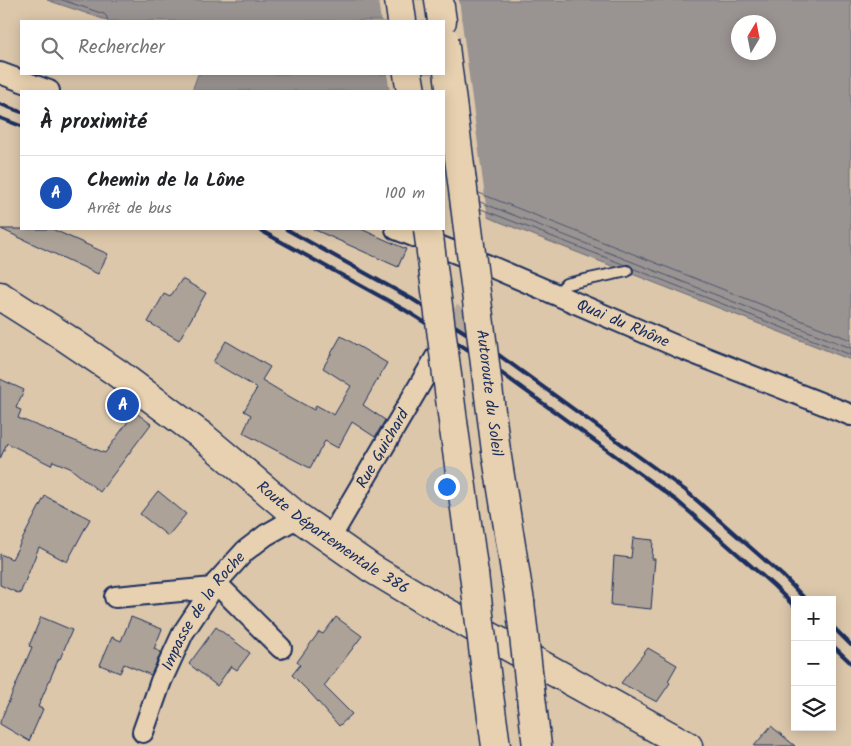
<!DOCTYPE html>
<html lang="fr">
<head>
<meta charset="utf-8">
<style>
	:root { --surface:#fff; --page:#f2f2f2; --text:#202124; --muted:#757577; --line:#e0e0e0; --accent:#1a73e8 }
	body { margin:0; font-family:Kalam,sans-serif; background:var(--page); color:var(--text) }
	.controls { position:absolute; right:15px; bottom:15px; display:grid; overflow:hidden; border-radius:0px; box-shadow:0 2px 12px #0003 }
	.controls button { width:45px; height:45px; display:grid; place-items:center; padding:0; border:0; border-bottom:1px solid var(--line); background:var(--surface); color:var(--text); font:25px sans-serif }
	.compass { position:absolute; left:731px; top:15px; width:45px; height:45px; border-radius:50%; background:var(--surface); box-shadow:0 2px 12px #0003; rotate:10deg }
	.you { position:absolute; left:446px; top:486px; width:18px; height:18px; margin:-12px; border:4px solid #fff; border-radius:50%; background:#1a73e8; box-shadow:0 0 0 8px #1a73e833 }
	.badge { display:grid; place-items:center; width:32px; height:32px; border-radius:50%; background:var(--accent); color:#fff; font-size:16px; font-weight:700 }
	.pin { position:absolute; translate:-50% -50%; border:2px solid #fff; box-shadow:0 1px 5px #0006 }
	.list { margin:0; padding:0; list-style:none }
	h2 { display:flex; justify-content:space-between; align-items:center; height:65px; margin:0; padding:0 20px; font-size:21px }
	h2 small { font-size:16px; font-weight:400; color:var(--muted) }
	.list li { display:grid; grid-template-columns:32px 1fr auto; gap:15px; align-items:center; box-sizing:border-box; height:75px; padding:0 20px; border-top:1px solid var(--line) }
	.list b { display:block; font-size:19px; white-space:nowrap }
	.list p { margin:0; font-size:16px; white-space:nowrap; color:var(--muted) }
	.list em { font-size:16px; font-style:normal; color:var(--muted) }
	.icon { flex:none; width:28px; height:28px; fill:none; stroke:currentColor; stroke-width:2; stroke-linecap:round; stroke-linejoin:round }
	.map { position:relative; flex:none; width:851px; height:746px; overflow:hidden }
	.search { position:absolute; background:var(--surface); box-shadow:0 2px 12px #0003; left:20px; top:20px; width:425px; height:55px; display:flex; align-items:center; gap:12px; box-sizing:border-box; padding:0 18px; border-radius:0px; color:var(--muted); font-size:19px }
	.panel { position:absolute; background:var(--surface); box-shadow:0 2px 12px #0003; left:20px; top:90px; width:425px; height:140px; border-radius:0px }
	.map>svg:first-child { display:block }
	.water { fill:#999391; stroke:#676b7d; fill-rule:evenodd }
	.pier { fill:#dcc7ab }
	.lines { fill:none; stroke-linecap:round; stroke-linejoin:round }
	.shore { stroke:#4d5772; stroke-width:1 }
	.building { fill:#aca298; stroke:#1b2f5e }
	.street-tunnel { stroke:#b5a99c; stroke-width:20; stroke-dasharray:20 10; stroke-linecap:butt }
	.lane-casing { stroke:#1b2f5e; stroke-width:14 }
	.street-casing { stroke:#1b2f5e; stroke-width:24 }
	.primary-casing { stroke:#1b2f5e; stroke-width:31 }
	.highway-casing { stroke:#1b2f5e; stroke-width:31 }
	.lane { stroke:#e8d1b0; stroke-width:10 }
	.street { stroke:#e8d1b0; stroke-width:20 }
	.primary { stroke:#e8d1b0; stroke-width:28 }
	.highway { stroke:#e8d1b0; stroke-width:28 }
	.rail { stroke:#1b2f5e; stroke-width:4 }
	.highway-bridge-casing { stroke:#1b2f5e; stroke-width:31; stroke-linecap:butt }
	.highway-bridge { stroke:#e8d1b0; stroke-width:28 }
	.labels { text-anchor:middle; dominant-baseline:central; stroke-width:4.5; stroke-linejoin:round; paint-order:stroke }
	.street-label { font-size:16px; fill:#1b2f5e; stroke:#e8d1b0 }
</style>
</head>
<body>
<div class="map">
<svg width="851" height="746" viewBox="0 0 851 746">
	<rect width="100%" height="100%" fill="#dcc7ab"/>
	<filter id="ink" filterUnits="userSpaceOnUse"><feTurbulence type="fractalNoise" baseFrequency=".02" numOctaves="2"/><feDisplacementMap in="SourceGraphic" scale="10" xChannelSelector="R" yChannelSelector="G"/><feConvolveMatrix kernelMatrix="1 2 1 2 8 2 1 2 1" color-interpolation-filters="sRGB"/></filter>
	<g filter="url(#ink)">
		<path class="water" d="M47 0H851V360L444 200V91H192L198 74H444V21H109ZM738 22H768V52H738Z"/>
		<path class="pier" d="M378 0H459L488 220 444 203V91H390L387 74H444V21H381Z"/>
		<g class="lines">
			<path class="shore" d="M62 0 104 14 107 17V21
				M479 193 851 340
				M480 202 851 348
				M481 209 625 265
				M632 268 851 355"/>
		</g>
		<path class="building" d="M1 229H52L108 254 98 274Z
			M313 229H361L406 249 398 267Z
			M182 279 206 293 179 340 148 322 164 294 170 297Z
			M341 336 387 363 363 405 385 420 375 437 352 422 338 448 325 441 310 468 243 433 251 415 244 411 257 388 213 362 226 341 270 367 262 380 292 398 314 410 316 405 334 415 351 386 323 368Z
			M0 379 24 390 16 408 21 410 18 418 105 453 135 412 151 424 100 492 70 468 53 461 51 465 7 443 0 459Z
			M158 491 186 514 168 536 140 514Z
			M45 496 90 519 67 562 39 547 20 594 0 585V554L12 559Z
			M633 538 653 540 652 559H655L651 609 611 605 614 556 631 558Z
			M41 617 72 630 60 659 59 658 38 707 43 709 29 741 0 724V722L32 647 29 646Z
			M131 617 162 629 154 649 161 652 151 675 124 664 120 673 100 665 112 637 121 641Z
			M336 617 362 636 324 686 352 714 339 726 312 695 292 675 300 665 297 662 319 632 323 634Z
			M216 627 250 653 237 670 231 666 217 686 189 664Z
			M648 648 677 665 668 681 670 683 657 702 621 683Z
			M771 726 795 746H754Z"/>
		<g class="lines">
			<path class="street-tunnel" d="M440 352 460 320 476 288"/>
			<defs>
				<path id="lane" d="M556 295 566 284 627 271"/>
				<g id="street">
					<path d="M0 73 49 91"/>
					<path id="s1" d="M396 229 494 268 683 349 851 415"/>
					<path id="s2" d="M329 540 436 357"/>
					<path d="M216 583 281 648"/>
					<path d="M115 597 213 588"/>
					<path id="s3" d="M143 732 161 681 183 633 216 583 245 551 266 535 298 517"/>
				</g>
				<g id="primary">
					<path id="s4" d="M0 296 66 338 116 372 202 436 298 517 371 568 426 601 688 746"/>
				</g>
				<path id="highway" d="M399 0 402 21
					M439 0 442 21
					M408 74 411 91
					M454 429 474 574
					M496 451 520 602
					M488 688 496 746
					M532 705 537 746"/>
			</defs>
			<use href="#lane" class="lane-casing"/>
			<use href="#street" class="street-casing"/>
			<use href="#primary" class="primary-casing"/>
			<use href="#highway" class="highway-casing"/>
			<use href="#lane" class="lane"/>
			<use href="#street" class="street"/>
			<use href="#primary" class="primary"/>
			<use href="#highway" class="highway"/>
			<path class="rail" d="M0 104 21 112
				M0 118 21 126
				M258 229 405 310 478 356 676 500 774 586 795 607
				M286 229 412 299 485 345 685 490 783 576 806 600
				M832 626 851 645
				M832 645 851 663"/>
			<defs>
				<path id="highway-bridge" d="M444 39 496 451
					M428 229 454 429
					M474 574 488 688
					M520 602 532 705"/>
			</defs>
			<use href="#highway-bridge" class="highway-bridge-casing"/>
			<use href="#highway-bridge" class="highway-bridge"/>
		</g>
	</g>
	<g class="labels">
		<g class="street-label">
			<text stroke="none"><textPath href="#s1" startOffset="246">Quai du Rhône</textPath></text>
			<text transform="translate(489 393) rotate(83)">Autoroute du Soleil</text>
			<text stroke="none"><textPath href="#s2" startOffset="106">Rue Guichard</textPath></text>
			<text stroke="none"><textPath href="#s4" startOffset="412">Route Départementale 386</textPath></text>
			<text stroke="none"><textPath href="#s3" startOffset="136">Impasse de la Roche</textPath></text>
		</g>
	</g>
</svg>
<div class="controls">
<button>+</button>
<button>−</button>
<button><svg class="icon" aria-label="layers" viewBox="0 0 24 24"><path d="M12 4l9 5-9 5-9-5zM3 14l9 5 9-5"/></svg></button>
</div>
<svg class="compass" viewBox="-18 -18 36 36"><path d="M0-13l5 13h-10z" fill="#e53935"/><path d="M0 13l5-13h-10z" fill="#757577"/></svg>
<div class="you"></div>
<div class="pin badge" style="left:123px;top:405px;background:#1a4fb4">A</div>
<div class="search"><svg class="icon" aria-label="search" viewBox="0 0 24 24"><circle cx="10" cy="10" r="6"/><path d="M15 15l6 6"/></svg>Rechercher</div>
<section class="panel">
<h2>À proximité<small></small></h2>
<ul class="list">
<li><span class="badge" style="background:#1a4fb4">A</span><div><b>Chemin de la Lône</b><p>Arrêt de bus</p></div><em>100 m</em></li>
</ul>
</section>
</div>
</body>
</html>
